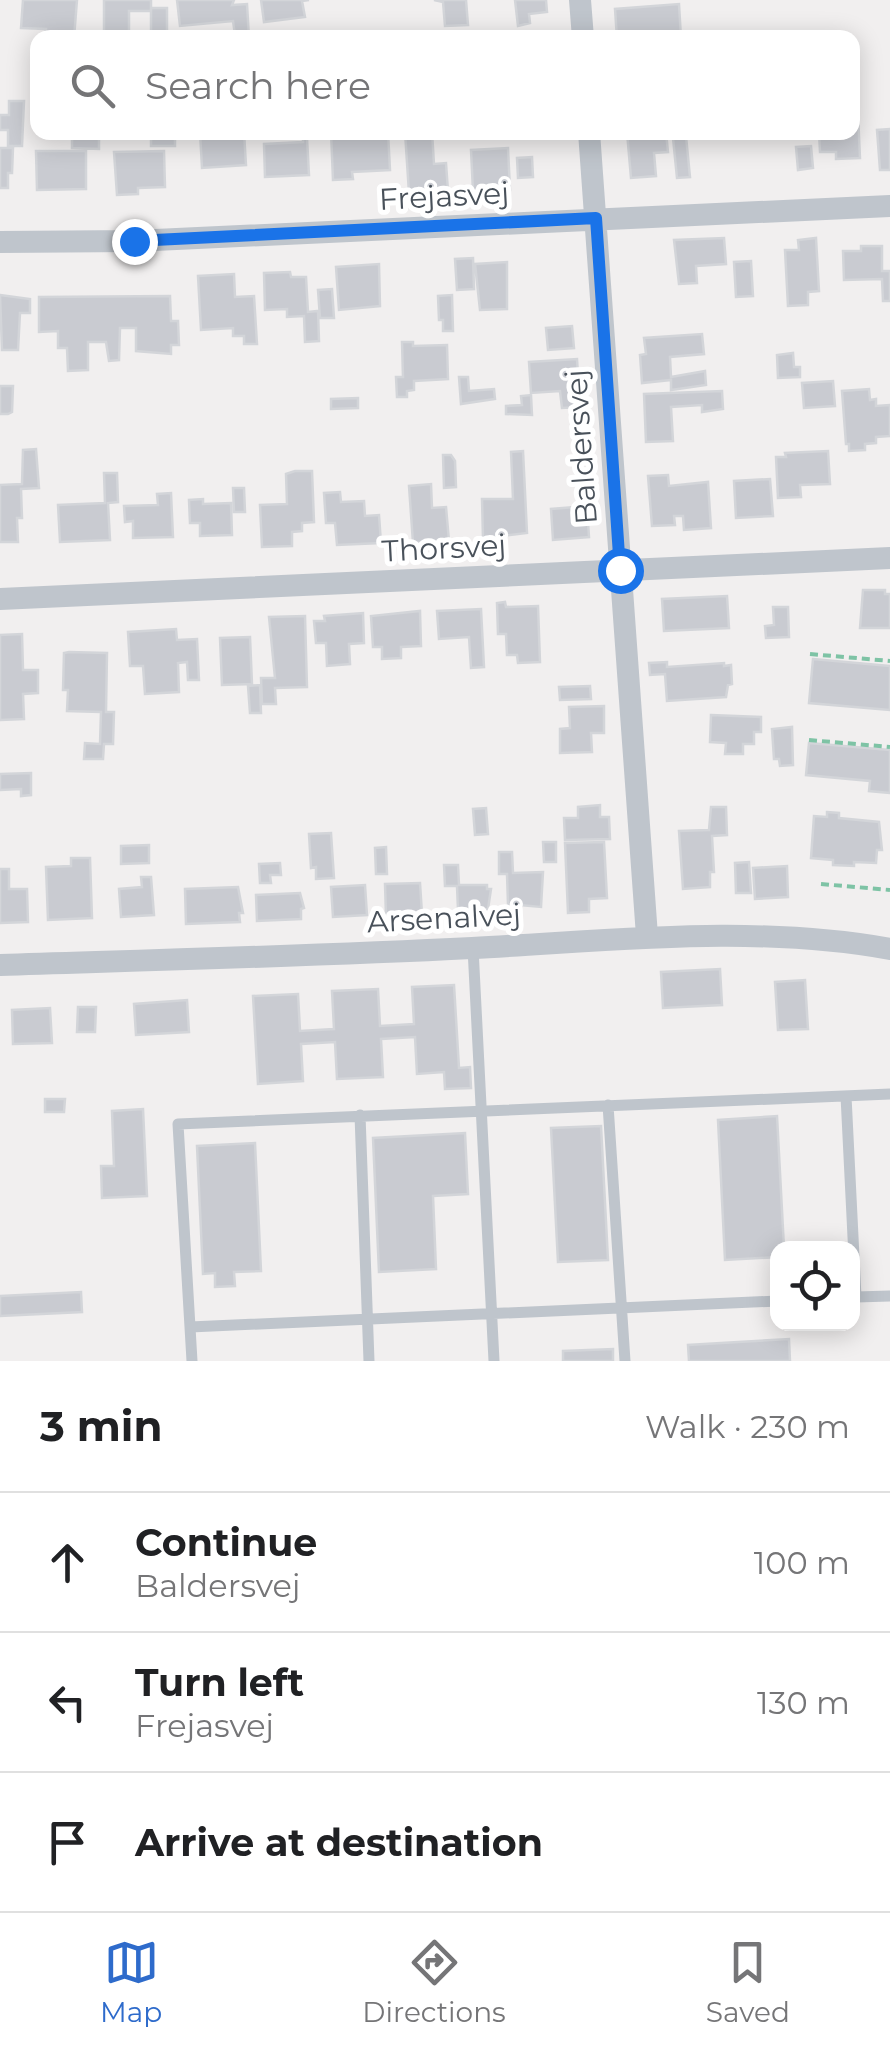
<!DOCTYPE html>
<html lang="en">
<head>
<meta charset="utf-8">
<style>
	:root { --surface:#fff; --page:#f2f2f2; --text:#202124; --muted:#757577; --line:#e0e0e0; --accent:#2e6bcb }
	body { margin:0; font-family:Montserrat,sans-serif; background:var(--page); color:var(--text) }
	.controls { position:absolute; right:30px; bottom:30px; display:grid; overflow:hidden; border-radius:20px; box-shadow:0 5px 25px #0003 }
	.controls button { width:90px; height:90px; display:grid; place-items:center; padding:0; border:0; border-bottom:2px solid var(--line); background:var(--surface); color:var(--text); font:50px sans-serif }
	.stop { position:absolute; width:30px; height:30px; margin:-22px; border:8px solid #1a73e8; border-radius:50%; background:#fff }
	.stop.end { background:#1a73e8; border-color:#fff; box-shadow:0 2px 10px #0008 }
	.list { margin:0; padding:0; list-style:none }
	h2 { display:flex; justify-content:space-between; align-items:center; height:130px; margin:0; padding:0 40px; font-size:42px }
	h2 small { font-size:32px; font-weight:400; color:var(--muted) }
	.list li { display:grid; grid-template-columns:65px 1fr auto; gap:30px; align-items:center; box-sizing:border-box; height:140px; padding:0 40px; border-top:2px solid var(--line) }
	.list b { display:block; font-size:38px; white-space:nowrap }
	.list p { margin:0; font-size:32px; white-space:nowrap; color:var(--muted) }
	.list em { font-size:32px; font-style:normal; color:var(--muted) }
	.icon { flex:none; width:55px; height:55px; fill:none; stroke:currentColor; stroke-width:2; stroke-linecap:round; stroke-linejoin:round }
	.map { position:relative; flex:none; width:890px; height:1361px; overflow:hidden }
	.search { position:absolute; background:var(--surface); box-shadow:0 5px 25px #0003; left:30px; right:30px; top:30px; height:110px; display:flex; align-items:center; gap:25px; box-sizing:border-box; padding:0 35px; border-radius:20px; color:var(--muted); font-size:38px }
	.sheet { height:550px; background:var(--surface) }
	nav { display:flex; justify-content:space-around; align-items:center; box-sizing:border-box; height:140px; border-top:2px solid var(--line); background:var(--surface); font-size:28px; color:var(--muted) }
	nav a { display:grid; justify-items:center; gap:5px }
	nav .on { color:var(--accent) }
	.map>svg:first-child { display:block }
	.building { fill:#c9cbd1; stroke:#d3d5d9; stroke-width:2.5 }
	.lines { fill:none; stroke-linecap:round; stroke-linejoin:round }
	.path { stroke:#7ec3a5; stroke-width:4; stroke-dasharray:8 5; stroke-linecap:butt }
	.service { stroke:#bfc5cc; stroke-width:11 }
	.minor { stroke:#bfc5cc; stroke-width:22 }
	.route { stroke:#1a73e8; stroke-width:12 }
	.labels { text-anchor:middle; dominant-baseline:central; stroke-width:10; stroke-linejoin:round; paint-order:stroke }
	.street-label { font-size:30px; fill:#49515a; stroke:#fff }
</style>
</head>
<body>
<div class="map">
<svg width="890" height="1361" viewBox="0 0 890 1361">
	<rect width="100%" height="100%" fill="#f1efef"/>
	<path class="building" d="M23 0H77L74 38H45L46 29 21 28Z
		M104 0H151V11H129V38H104Z
		M177 0H234L232 5 247 4 249 38 235 35 233 21 180 26Z
		M261 0H309L302 1 305 17 264 22Z
		M434 0H466L468 25 445 26 443 2Z
		M515 0H546L547 12 529 14 530 23 518 26Z
		M679 4 681 38H617L615 9Z
		M151 8H167V38H151Z
		M9 101H24L22 146H8V130H0V115H9Z
		M852 113H858L860 158 836 159V152H820L819 132H852Z
		M890 129V170H880L877 130Z
		M72 132H99V149L72 148Z
		M151 132H175V146H151Z
		M200 132H244L246 165 202 168Z
		M303 132H316V138H307L309 175 265 177 264 144 303 142Z
		M331 132H388L390 170 352 172 353 179 333 180Z
		M405 132H432L434 164 446 163 448 191 409 193Z
		M627 132H666L668 152 654 153 656 176 631 178Z
		M686 136 690 177 677 178 673 138Z
		M811 146 813 168 798 170 796 147Z
		M0 148H13L12 173H8V188H0Z
		M508 148 510 190 473 191 471 150Z
		M36 151H86V189L37 190Z
		M164 151 165 187 138 188V194L117 195 114 152Z
		M532 157 533 177 518 178 517 158Z
		M724 238 726 264 696 266 697 283 679 284 674 240Z
		M816 238 819 291 808 292V305L788 306 785 250H799L798 240Z
		M861 246H882V271H890V301H883L882 279 844 280 843 251H861Z
		M473 258 474 289 457 290 455 259Z
		M751 261 753 296 736 297 734 262Z
		M507 262V309L480 310 475 264Z
		M379 264 380 306 339 310 336 267Z
		M290 272 291 277H306L308 312 318 311 319 341 305 342 304 316 287 317V309L265 310 264 273Z
		M234 274 235 297 254 296 257 344H244V336H233V328L201 330 198 276Z
		M332 289 334 318H320L318 290Z
		M0 295 30 299V313H20L18 350H2Z
		M452 295 453 331H443V320H439L438 296Z
		M170 296 171 321H178L179 345H171V354L136 351V328H120L119 360 109 361 106 342H88V370L68 371 67 348H58V331L39 332V297Z
		M572 326 574 348 548 350 546 328Z
		M702 334 704 354 670 357 671 377 705 371 706 385 671 390V380L642 383 640 355 646 354 644 338Z
		M402 342H413V346L447 345 448 379 414 381V390L407 391V397H397L396 377H403Z
		M793 353 794 367H800V377L778 378 777 355Z
		M577 359 580 407 562 408 560 391 531 393 529 362Z
		M459 377H468L469 391 494 389 495 399 461 404Z
		M833 381 835 406 804 408 802 383Z
		M0 386H13L12 412 8 414H0Z
		M869 389 870 400 876 399V406L890 405V436L876 437V443L865 444V450L849 451V444H846L842 391Z
		M722 391 723 409 702 412V405L671 407 673 441 646 442 644 394Z
		M531 395 532 415 506 414V406L522 405 521 396Z
		M358 398V408L331 409V399Z
		M36 449 39 488 21 489 22 518H17L18 542H0V485L22 484 23 450Z
		M523 451 527 533 483 538 482 499H513L511 452Z
		M828 451 830 484 800 485 801 497 778 498 776 457H786L785 453Z
		M443 455H451L455 461 456 487 444 488Z
		M295 471H312L314 522 302 523V531L292 532V546L262 547 260 505 287 504 286 474Z
		M104 473H117L118 502 108 503 110 540 60 542 58 505 105 503Z
		M668 475 669 486 708 482 711 528 684 530 683 516H674L675 525 652 526 648 476Z
		M770 479 773 516 736 518 734 481Z
		M431 484 432 508 446 507 449 541 413 543 409 486Z
		M233 488H244L245 512H234Z
		M340 492 341 502 364 501 365 516 379 515 381 543 337 545 335 523H326L324 493Z
		M171 493 173 537 133 538V521L125 522 124 506 158 505 157 494Z
		M203 499V504L231 503 232 535 200 536V523H190L189 500Z
		M587 506 589 537 553 540 551 509Z
		M863 590H885V594H890V628H860Z
		M727 596 729 628 664 631 662 599Z
		M505 602 506 607 538 606 540 662 518 663 517 655H507L506 634H498L497 603Z
		M773 607H788L789 637 766 638 765 626 774 625Z
		M481 609 484 667 471 668 469 637 439 639 437 611Z
		M420 611 421 646 401 647V658L382 659V647H373L371 616Z
		M363 613 364 643 349 644 350 664 327 666 326 643H316L314 621H325L324 616Z
		M305 616 307 687 275 688 276 704H262L261 678H275L269 617Z
		M176 629 177 640 197 639 199 680H188L187 662 178 663 179 692 145 694 143 666H130L128 632Z
		M22 634 23 670H38V693L23 694 24 719 0 720V635Z
		M250 637 252 684 222 685 220 638Z
		M69 652 107 653 106 712H114L113 744H104L103 759H84L85 743 100 744 101 712 67 711 68 690H63L64 653Z
		M813 659 890 666V710L809 703Z
		M667 662V667L724 663V666L731 665 732 684 728 685 726 697 667 701 665 674 650 675 649 663Z
		M260 685 261 713H250L248 686Z
		M590 686 591 699 560 700 559 687Z
		M604 706V733H591L592 752 560 753V729L570 728 569 707Z
		M711 715 761 717V732H754V744H743V754H725L726 743 710 742Z
		M792 727 793 765 780 766 779 759H774L772 729Z
		M809 743 890 750V793L869 791 870 781 806 775Z
		M31 773V795L21 796V789L0 790V774Z
		M600 805V817H609L610 839 565 840 564 818H578V807Z
		M711 807H726L727 835 712 836 714 872H710V887L683 889 679 831 709 830Z
		M486 808 488 834 475 835 473 809Z
		M827 812 839 813V818L879 822 882 850H877L876 863 854 862V866L833 865V860L811 858 814 816 827 817Z
		M331 833 334 878 316 879V867L311 868 309 834Z
		M543 842H556V862H544Z
		M604 842 607 898 589 899V912L568 913 565 843Z
		M149 845V863L121 864V846Z
		M386 847 387 874H376L375 848Z
		M499 852H512L513 873 543 872 541 907 508 904 507 874H499Z
		M71 858H90L92 918 48 920 46 867 71 866Z
		M749 862 751 893H736L735 863Z
		M280 863 281 875H270L271 883H260L259 864Z
		M444 865H458L459 885H487V889H491L488 909 458 910 457 886H445Z
		M787 866 788 897 755 899 753 868Z
		M0 869H9V889H27L28 922 0 923Z
		M141 877H151L154 915 121 917 119 889 142 887Z
		M420 883 422 914 386 916 385 884Z
		M365 885 367 915 333 917 331 887Z
		M238 887 243 913H239L240 922 186 924 185 889Z
		M300 893 304 908 301 909V919L257 921 256 895Z
		M720 969 722 1005 663 1008 661 972Z
		M805 980 808 1029 778 1030 775 982Z
		M454 985 459 1068 470 1067 471 1088 445 1089 444 1072 417 1074 415 1037 381 1039 383 1077 337 1079 335 1042 301 1044 303 1081 258 1084 253 996 298 994 300 1031 334 1029 332 991 378 989 380 1026 414 1024 412 987Z
		M187 1000 189 1032 136 1035 134 1004Z
		M78 1007H96L95 1032H77Z
		M50 1008 52 1043 13 1044 12 1010Z
		M45 1099H65L64 1112H45Z
		M143 1109 147 1196 102 1198 101 1166H114L112 1111Z
		M777 1116 784 1248H778V1257L725 1260 718 1120Z
		M601 1126 608 1260 558 1262 551 1128Z
		M465 1133 468 1194 433 1196 436 1269 379 1272 373 1138Z
		M255 1143 261 1271 234 1272 235 1286 215 1287V1273L203 1274 197 1146Z
		M81 1292 82 1312 0 1316V1296Z
		M789 1339 790 1361H689L688 1345Z
		M613 1349V1361H563V1351Z"/>
	<g class="lines">
		<path class="path" d="M810 654 890 661
			M809 740 890 747
			M821 884 890 890"/>
		<path class="service" d="M473 948 494 1361
			M846 1096 856 1297H852
			M608 1105 625 1361
			M360 1115 369 1361
			M856 1297 890 1296
			M190 1327 778 1301
			M192 1361 178 1124 890 1094"/>
		<path class="minor" d="M580 0 583 38
			M589 132 647 936
			M0 242 134 241 890 206
			M0 599 890 558
			M0 965C157 960 315 956 472 948 611 941 752 924 890 949"/>
	</g>
	<g class="lines">
		<path class="route" d="M134 241 596 218 620 570"/>
	</g>
	<g class="labels">
		<g class="street-label">
			<text transform="translate(444 196) rotate(-3)">Frejasvej</text>
			<text transform="translate(581 447) rotate(-94)">Baldersvej</text>
			<text transform="translate(444 548) rotate(-3)">Thorsvej</text>
			<text transform="translate(444 918) rotate(-3)">Arsenalvej</text>
		</g>
	</g>
</svg>
<div class="controls">
<button><svg class="icon" aria-label="locate" viewBox="0 0 24 24"><circle cx="12" cy="12" r="6"/><path d="M12 2v4M12 18v4M2 12h4M18 12h4"/></svg></button>
</div>
<div class="stop" style="left:620px;top:570px"></div>
<div class="stop end" style="left:134px;top:241px"></div>
<div class="search"><svg class="icon" aria-label="search" viewBox="0 0 24 24"><circle cx="10" cy="10" r="6"/><path d="M15 15l6 6"/></svg>Search here</div>
</div>
<section class="sheet">
<h2>3 min<small>Walk · 230 m</small></h2>
<ul class="list">
<li><svg class="icon" aria-label="ahead" viewBox="0 0 24 24"><path d="M12 20V5M6 11l6-6 6 6"/></svg><div><b>Continue</b><p>Baldersvej</p></div><em>100 m</em></li>
<li><svg class="icon" aria-label="left" viewBox="0 0 24 24"><path d="M17 20v-9H6M10 6l-5 5 5 5"/></svg><div><b>Turn left</b><p>Frejasvej</p></div><em>130 m</em></li>
<li><svg class="icon" aria-label="arrive" viewBox="0 0 24 24"><path d="M6 21V4h12l-3 4 3 4H6"/></svg><div><b>Arrive at destination</b></div></li>
</ul>
</section>
<nav>
<a class="on"><svg class="icon" aria-label="map" viewBox="0 0 24 24"><path d="M3 6l6-2 6 2 6-2v14l-6 2-6-2-6 2zM9 4v14M15 6v14"/></svg>Map</a>
<a><svg class="icon" aria-label="directions" viewBox="0 0 24 24"><path d="M12 3l9 9-9 9-9-9zM9 14v-3h6M13 9l2 2-2 2"/></svg>Directions</a>
<a><svg class="icon" aria-label="saved" viewBox="0 0 24 24"><path d="M7 4h10v16l-5-4-5 4z"/></svg>Saved</a>
</nav>
</body>
</html>
